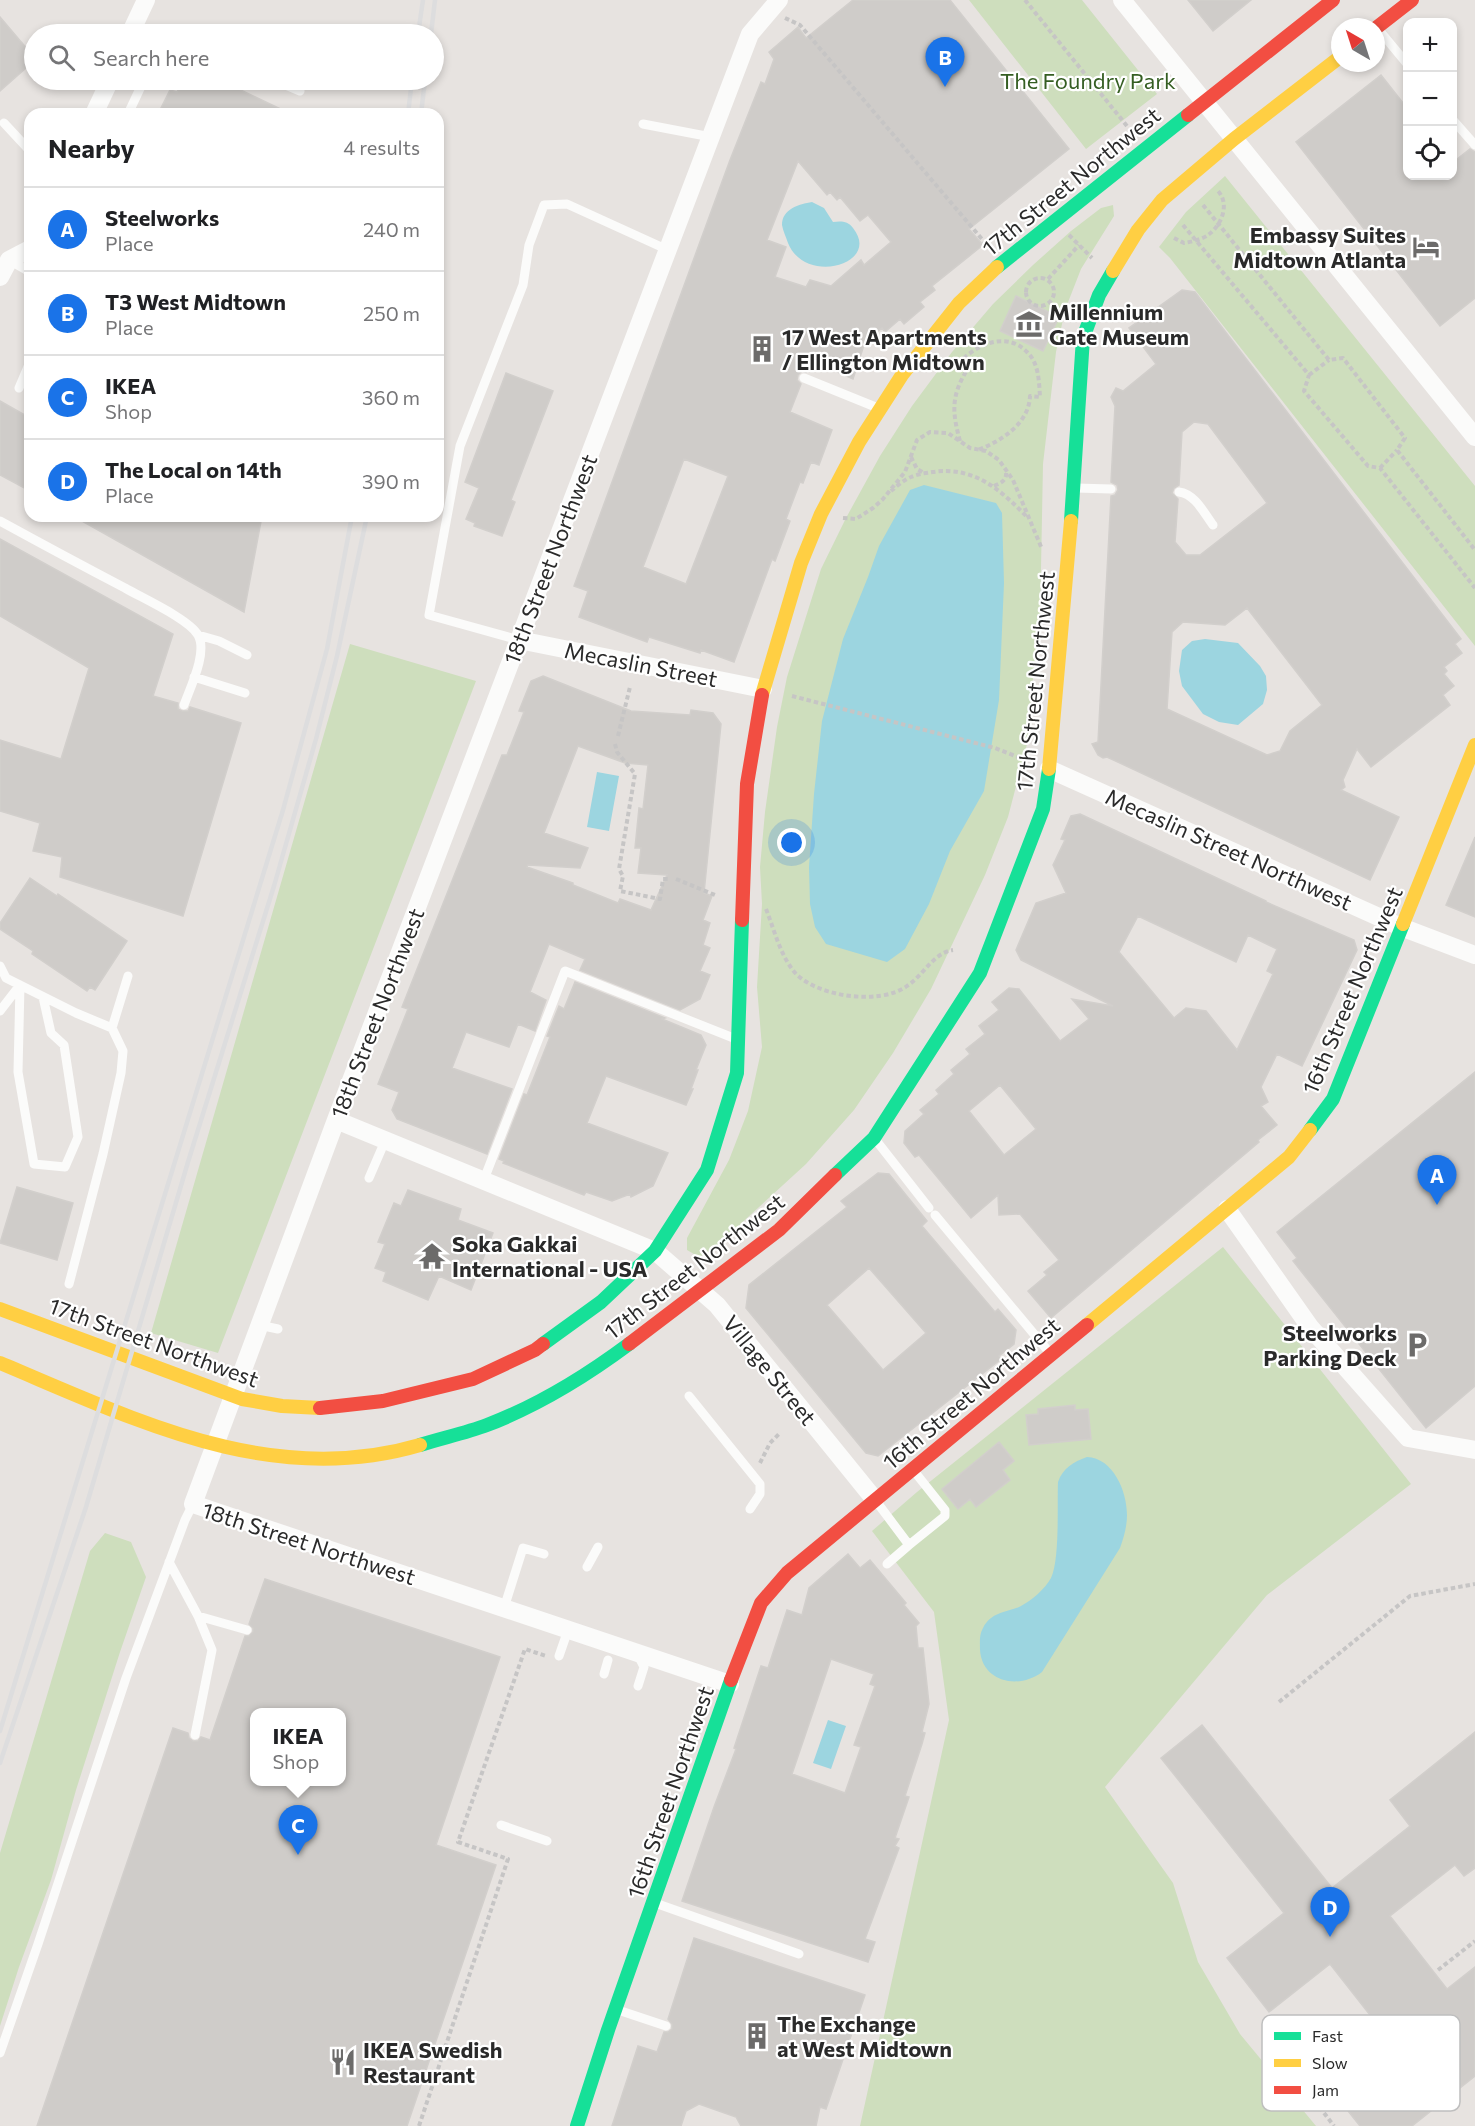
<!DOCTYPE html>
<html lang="en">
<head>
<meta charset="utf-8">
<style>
	:root { --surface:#fff; --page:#f6f6f6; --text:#202124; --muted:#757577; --line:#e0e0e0; --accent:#1a73e8 }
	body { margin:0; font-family:Commissioner,sans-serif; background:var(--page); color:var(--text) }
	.controls { position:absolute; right:18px; top:18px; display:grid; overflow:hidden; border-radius:12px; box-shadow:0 3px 9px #0003 }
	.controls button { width:54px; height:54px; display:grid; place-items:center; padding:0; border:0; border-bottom:2px solid var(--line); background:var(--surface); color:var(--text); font:30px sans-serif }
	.compass { position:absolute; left:1331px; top:18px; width:54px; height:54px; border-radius:50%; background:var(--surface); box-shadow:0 3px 9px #0003; rotate:321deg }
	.you { position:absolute; left:792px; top:843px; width:21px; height:21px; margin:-15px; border:4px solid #fff; border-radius:50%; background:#1a73e8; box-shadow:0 0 0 9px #1a73e833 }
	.badge { display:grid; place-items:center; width:39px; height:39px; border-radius:50%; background:var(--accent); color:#fff; font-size:20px; font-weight:700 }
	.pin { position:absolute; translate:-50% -50px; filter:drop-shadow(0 2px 3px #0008) }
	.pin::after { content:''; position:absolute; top:32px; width:21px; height:18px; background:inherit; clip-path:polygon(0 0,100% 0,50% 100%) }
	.popup { position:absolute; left:250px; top:1708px; width:96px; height:78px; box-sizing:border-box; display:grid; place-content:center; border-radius:12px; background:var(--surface); filter:drop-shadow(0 2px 4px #0005); font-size:20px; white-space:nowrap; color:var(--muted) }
	.popup b { font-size:22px; color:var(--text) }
	.popup::after { content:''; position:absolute; left:50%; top:100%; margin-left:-12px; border:12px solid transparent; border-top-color:var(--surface) }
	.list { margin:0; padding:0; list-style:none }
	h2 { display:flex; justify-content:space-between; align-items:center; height:78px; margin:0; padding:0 24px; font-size:26px }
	h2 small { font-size:20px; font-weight:400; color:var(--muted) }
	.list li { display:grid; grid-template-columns:39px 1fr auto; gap:18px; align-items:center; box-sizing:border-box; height:84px; padding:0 24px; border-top:2px solid var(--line) }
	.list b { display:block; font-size:22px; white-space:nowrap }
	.list p { margin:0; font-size:20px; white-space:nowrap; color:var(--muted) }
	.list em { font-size:20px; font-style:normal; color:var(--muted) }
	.icon { flex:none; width:33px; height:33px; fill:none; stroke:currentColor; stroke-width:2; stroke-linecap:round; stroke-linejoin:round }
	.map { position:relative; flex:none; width:1475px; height:2126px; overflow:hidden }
	.search { position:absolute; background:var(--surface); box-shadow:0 3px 9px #0003; left:24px; top:24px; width:420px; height:66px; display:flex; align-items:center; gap:15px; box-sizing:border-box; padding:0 21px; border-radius:33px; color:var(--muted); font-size:22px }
	.panel { position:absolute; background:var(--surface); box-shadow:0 3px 9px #0003; left:24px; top:108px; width:420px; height:414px; border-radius:18px }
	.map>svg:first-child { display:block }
	.green { fill:#cedebd }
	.water { fill:#9cd5e0 }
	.building { fill:#cfccc9; stroke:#d2cfcc; stroke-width:1.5; fill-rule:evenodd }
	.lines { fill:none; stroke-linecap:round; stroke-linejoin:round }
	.path { stroke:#c6c5c5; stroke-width:4; stroke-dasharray:4.5 3; stroke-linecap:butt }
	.lane { stroke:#fbfbfa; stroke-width:9 }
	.street { stroke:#fbfbfa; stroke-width:18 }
	.fast { stroke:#16e098; stroke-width:14 }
	.slow { stroke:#ffcf43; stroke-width:14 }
	.jam { stroke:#f24e42; stroke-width:14 }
	.rail { stroke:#ddddde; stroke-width:4.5 }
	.labels { text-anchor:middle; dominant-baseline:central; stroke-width:4.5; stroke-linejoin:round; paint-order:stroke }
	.park-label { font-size:22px; fill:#355e22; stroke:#fff }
	.street-label { font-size:22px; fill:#2a2a2a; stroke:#fff }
	.poi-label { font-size:22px; font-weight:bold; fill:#2a2a2a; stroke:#fff; text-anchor:start }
	.key { fill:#fff; stroke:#bfbfbf; stroke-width:1.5 }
	.key-label { font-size:16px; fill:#2a2a2a }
</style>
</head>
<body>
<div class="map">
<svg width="1475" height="2126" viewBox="0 0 1475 2126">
	<rect width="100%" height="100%" fill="#e7e3e0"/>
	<path class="green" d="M969 0H1082L1157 94 1086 149Z
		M1225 176 1475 486V646L1170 258 1159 247 1186 212Z
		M1113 205 1114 216 1081 269 1065 310 1056 352 1043 464 1040 621 1033 677 1032 725 1008 817 985 875 931 989 893 1053 854 1110 806 1164 711 1251 699 1257 687 1250V1238L729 1160 748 1111 762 1047 757 987 762 904 760 867 765 812 777 727 787 677 821 569 846 518 880 456 912 406 952 352 993 304 1033 265 1071 231 1101 208Z
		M350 644 476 681 218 1353 151 1333Z
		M1223 1247 1411 1484 1267 1595 1105 1787 1173 1883 1198 1962 1240 2034 1316 2126H860L949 1720 934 1612 872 1531 917 1492Z
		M105 1533 131 1542 146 1577 120 1652 76 1790 51 1880 19 1967 0 2026V1853L90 1551Z"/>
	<path class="water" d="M812 202 824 208 833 222C841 221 848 221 853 228 882 264 805 286 788 243 786 237 783 231 782 225 782 209 799 204 812 202Z
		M924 485 996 503 1002 513 1004 583 999 700 984 791 950 851 929 904 905 949 887 962 826 944 815 927 810 904 809 867 814 794 822 721 843 639 868 577 879 546 910 490Z
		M1205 639 1238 643 1260 666 1266 676 1267 690 1263 704 1238 725 1219 722 1203 714 1182 686 1179 671 1182 650 1192 641Z
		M597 772 619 776 609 831 587 827Z
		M1087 1457C1113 1458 1127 1491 1127 1515 1127 1526 1124 1537 1120 1548L1042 1672C1019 1690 982 1682 980 1650 980 1642 979 1635 983 1628 992 1611 1007 1613 1021 1606 1032 1600 1045 1589 1051 1578 1060 1559 1057 1505 1058 1482 1063 1468 1073 1462 1087 1457Z
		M828 1720 846 1726 831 1769 813 1763Z"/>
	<path class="building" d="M853 0H950L1069 149 969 229 983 245 932 286 935 290 920 302 924 307 904 324 900 319 885 332 882 328 865 342 853 379 811 360 806 372 802 371 798 375 797 380 801 384 790 412 832 430 819 465 811 462 803 483 800 482 786 519 790 521 775 561 772 559 734 662 701 650 700 653 649 637 647 642 579 617 588 591 574 586 730 160 761 82 765 84 774 59 769 52 798 27 806 38ZM798 161 827 195 830 192 837 200 840 197 860 221 868 215 891 242 864 265 861 260 831 286 810 280 806 287 775 277 786 247 767 240ZM684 459 728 476 686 584 643 567Z
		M1188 0H1251L1213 31Z
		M0 17 34 57V61L0 91Z
		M1381 75 1407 108V176H1452V163L1470 149 1475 152V298L1440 326 1296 142Z
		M183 80H220L291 114H158L170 90 177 92Z
		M1182 290 1195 292 1461 639 1455 644 1462 653 1444 667 1447 671 1444 674 1454 686 1443 695 1450 705 1371 767 1357 749 1343 780 1345 787 1341 790 1399 817 1370 880 1107 757 1103 758 1098 755 1092 744 1098 742 1111 496 1115 495 1118 490 1117 485 1111 482 1115 406 1111 397 1116 388 1123 391 1156 364 1129 328ZM1194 422 1208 424 1267 503 1200 555H1186L1175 542 1178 499 1172 493 1174 488 1179 485 1182 432ZM1247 608 1322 705 1290 731 1280 751 1267 755 1167 709 1172 632 1183 622 1225 625Z
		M1016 296 1059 317 1043 351 1000 331Z
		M506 373 553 391 511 500 515 502 502 536 474 526 475 523 466 519 479 488 465 482Z
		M0 401 30 418V491L0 475Z
		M73 516H262L244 612Z
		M0 539 173 634 153 696 178 703V709L182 711H188L190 707 241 723 183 916 60 877 62 857 33 851 40 823 0 811V740L61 759 89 668 0 616Z
		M543 676 631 711 690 715 691 710 713 713 721 724 704 893 712 896 703 920 710 923 703 945 710 948 700 971 710 975 700 999 680 1010 580 970 585 959 549 944 530 992 546 1000 535 1031 518 1024 509 1047 466 1032 452 1068 512 1089 487 1154 397 1119 392 1110 399 1092 378 1084 408 1009 402 1007 502 755H507L524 712 519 711 531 681ZM578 746 625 763 648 765 643 809 639 808 635 848H641L638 873 667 875 651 910 620 899 618 903 573 885V883L527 867 528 865 580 868 588 848 544 833Z
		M1080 814 1266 901V902L1354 940 1357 950 1302 1066 1277 1054 1261 1087 1268 1102 1261 1106 1277 1125 1258 1140 1259 1142 1051 1318 1028 1291 1047 1275 1044 1272 1059 1260 1020 1214 999 1215 998 1195 971 1218 919 1155 915 1157 904 1143 905 1131 924 1114 920 1110 939 1094 936 1090 954 1074 951 1070 970 1054 966 1049 985 1034 979 1026 999 1010 992 1002 1009 988 1019 989 1060 1041 1089 1019 1072 999 1113 1006 1021 960 1016 950 1036 903 1066 893 1053 865 1065 840 1061 839 1071 816ZM1138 916 1236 962 1248 935 1277 949 1267 971 1273 974 1237 1050 1206 1011 1186 1008 1174 1018 1119 952ZM1000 1085 1036 1129 1004 1155 969 1111Z
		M1475 837V917L1446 905Z
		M30 878 57 896 58 894 127 941 95 990 90 987 87 991 32 954 33 951 0 929V923Z
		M575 982 665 1018 662 1019 701 1035 706 1045 696 1070H698L691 1089H693L686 1105 606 1076 587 1123 668 1153 653 1186 631 1197 630 1194 612 1201 586 1192 584 1195 503 1163 504 1161 499 1159 524 1094 527 1095 550 1037 547 1036 559 1006 564 1009Z
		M1475 1072V1386L1426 1428 1293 1261 1297 1258 1277 1232Z
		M878 1173 889 1174 927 1221 922 1226 995 1312 998 1309 1016 1330 1014 1344 999 1356 1001 1359 878 1456 866 1453 746 1308 749 1285 847 1207 841 1201ZM869 1268 926 1333 883 1370 827 1305Z
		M17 1187 73 1203 57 1260 0 1243Z
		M408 1190 461 1209 458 1220 493 1233 471 1290 439 1276 428 1300 383 1281 386 1272 375 1268 385 1244 378 1242 394 1203 401 1206Z
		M1075 1405V1410L1088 1409 1091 1439 1029 1445 1026 1415 1038 1414V1409Z
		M999 1442 1014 1461 1003 1470 1010 1480 976 1507 970 1499 958 1509 942 1489Z
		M848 1554 860 1568 870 1560 906 1603 904 1605 919 1623 916 1626 918 1648H923L929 1704 922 1732 925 1733 922 1744 905 1796 909 1797 895 1838 899 1839 895 1846 899 1848 865 1939 875 1942 868 1962 682 1901 714 1807 736 1749 734 1748 761 1666 768 1668 787 1610 802 1615 809 1588ZM831 1659 874 1674 870 1684 875 1686 854 1745 861 1747 845 1793 792 1774Z
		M265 1579 500 1657 436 1845 496 1865 407 2126H37L173 1728 188 1733 189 1738 193 1741H198L201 1737 210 1740 245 1636H249L253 1632V1628L249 1624ZM255 1713H342V1782H255Z
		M1202 1725 1332 1888 1410 1826 1390 1800 1475 1732V1868L1464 1876 1455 1865 1390 1916 1447 1989 1475 1967V2076L1412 2126H1360L1321 2077 1381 2029 1330 1964 1269 2012 1227 1958 1284 1913 1161 1758Z
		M694 1938 865 1995 826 2109 820 2107 816 2126H741L736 2117 699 2104 686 2111 681 2126H612L638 2046 657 2052 664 2032H668L672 2029V2024L668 2019Z"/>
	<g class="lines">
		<path class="path" d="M1025 0 1127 126
			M785 18 800 25 987 245
			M1203 205 1329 360 1343 358 1405 438 1397 450 1475 550
			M1183 225 1309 375 1304 391 1368 466 1380 468 1475 588
			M1069 235 1092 258
			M1174 238 1184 243C1191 242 1203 239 1208 235 1222 225 1230 204 1218 191
			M1026 292a14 14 0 1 1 28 0a14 14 0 1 1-28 0Z
			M1048 279 1079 245
			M1309 375 1329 360
			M960 441C952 412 951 396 967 370L960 362C977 344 1007 331 1027 352 1039 363 1039 382 1040 397L1030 396C1029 424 1001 441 978 450
			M911 457 917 469 924 473
			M1380 468 1397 450
			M994 486C1003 482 1007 480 1006 470
			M891 491C897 486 904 480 911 477 917 474 926 473 933 472 973 466 1000 489 1026 516
			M843 518 856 519 873 508 883 499 905 472 917 440 930 432 948 433 970 448 986 451 999 460 1013 480 1042 549
			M792 696 995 748 1018 757
			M618 736 630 687
			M615 744 617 752 635 774 619 869 623 876 620 891 660 899 663 879H668
			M676 879 715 895
			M766 909C774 929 779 951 792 969 812 997 880 1006 907 986 924 975 933 953 953 950
			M760 1463 770 1443 779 1434
			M1279 1702 1410 1596 1475 1584
			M1438 1970 1475 1941
			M1315 2101 1334 2126
			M419 2126 508 1859 458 1842 525 1649 546 1656"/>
		<path class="lane" d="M1379 30 1408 65
			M274 80 300 91
			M128 114 144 80
			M1452 119 1475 145
			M4 123 30 151
			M643 124 711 137
			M9 260 30 272
			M804 378 878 408
			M19 388 30 362
			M1076 488 1111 489
			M1179 492C1195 494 1204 513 1213 525
			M0 521C42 544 83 566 125 588 142 598 189 619 198 635 208 652 190 688 184 705
			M198 635 219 641 247 655
			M519 640 429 615 460 446 523 285 529 245 544 205 567 204 668 250
			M194 677 245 693
			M0 966 6 978 76 1013 112 1028 128 976
			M20 985 18 1072 34 1164 65 1167 78 1137 64 1045 51 1033 43 997
			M0 1011 20 985
			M875 1139 929 1208
			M369 1178 385 1141
			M483 1182 565 971 736 1039
			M935 1215 1049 1352
			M69 1284 103 1154 121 1073 123 1051 112 1028
			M259 1325 278 1329
			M689 1396 760 1484V1494L750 1509
			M876 1501 909 1545 887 1564
			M909 1545 945 1516V1510L914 1471
			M169 1562 198 1616 212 1650 195 1735
			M587 1567 598 1547
			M504 1608 523 1548 544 1554
			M198 1616 247 1630
			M559 1656 568 1630
			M604 1674 608 1660
			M638 1686 644 1667 638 1655
			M501 1825 547 1841
			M655 1903 799 1954
			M618 2010 666 2026
			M0 2053 38 1944 126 1678 185 1520 193 1504"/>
		<path class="street" d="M1122 0 1475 437
			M130 34 146 0
			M94 114 110 80
			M0 277 9 260 30 249
			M519 640 763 689
			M1049 769 1401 927 1475 955
			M336 1120 655 1251 717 1305 875 1500
			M1227 1209 1310 1327 1408 1438 1475 1450
			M730 1684 193 1504 336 1120 750 34 779 0"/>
		<path class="fast" d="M997 267 1188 115
			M1071 521 1083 338 1099 295 1113 271
			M1310 1130 1333 1099 1403 924
			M835 1175 874 1138 980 973 1043 809 1049 769
			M543 1344 601 1302 655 1251 707 1170 737 1073 742 920
			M420 1445C442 1438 466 1433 487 1425 537 1406 586 1376 629 1344
			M577 2126 608 2030 731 1680"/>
		<path class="slow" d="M1113 271 1138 230 1162 200 1234 139 1340 57
			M762 695 801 563 821 514 859 442 902 375 959 303 997 267
			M1049 769 1071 521
			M1403 924 1475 745
			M0 1309 242 1399 282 1406 320 1408
			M1087 1325 1289 1157 1310 1130
			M0 1363C134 1419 271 1489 420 1445"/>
		<path class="jam" d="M1376 28 1412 0
			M1188 115 1333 0
			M742 920 747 784 762 695
			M629 1344 779 1230 835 1175
			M320 1408 383 1401 473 1379 535 1350 543 1344
			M731 1680 761 1603 787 1573 1087 1325"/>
		<path class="rail" d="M418 34 423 0
			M431 34 435 0
			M408 114 412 80
			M421 114 425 80
			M0 1731 283 810 327 649 352 516
			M0 1763 86 1507 188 1162 274 886 316 739 337 656 367 516"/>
	</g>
	<defs>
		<symbol id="hotel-bare" viewBox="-9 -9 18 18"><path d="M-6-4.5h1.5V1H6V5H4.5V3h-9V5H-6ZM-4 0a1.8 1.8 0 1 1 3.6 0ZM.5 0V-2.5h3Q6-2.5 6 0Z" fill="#6c6b6a" stroke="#fff" stroke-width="2.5" paint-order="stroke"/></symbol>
		<symbol id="museum-bare" viewBox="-9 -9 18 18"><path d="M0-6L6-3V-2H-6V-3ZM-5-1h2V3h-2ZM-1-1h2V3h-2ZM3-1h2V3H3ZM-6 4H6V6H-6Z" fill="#6c6b6a" stroke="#fff" stroke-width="2.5" paint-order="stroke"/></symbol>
		<symbol id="building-bare" viewBox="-9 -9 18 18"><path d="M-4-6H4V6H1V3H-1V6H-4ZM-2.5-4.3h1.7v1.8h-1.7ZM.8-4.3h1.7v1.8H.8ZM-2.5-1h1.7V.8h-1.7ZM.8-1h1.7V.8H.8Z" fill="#6c6b6a" stroke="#fff" stroke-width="2.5" paint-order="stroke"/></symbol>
		<symbol id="temple-bare" viewBox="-9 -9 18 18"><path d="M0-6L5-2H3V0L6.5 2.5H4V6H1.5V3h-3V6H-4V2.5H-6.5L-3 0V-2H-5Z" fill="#6c6b6a" stroke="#fff" stroke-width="2.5" paint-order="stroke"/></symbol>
		<symbol id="parking-bare" viewBox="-9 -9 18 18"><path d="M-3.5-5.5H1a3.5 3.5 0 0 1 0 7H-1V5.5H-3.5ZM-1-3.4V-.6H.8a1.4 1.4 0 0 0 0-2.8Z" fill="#6c6b6a" stroke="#fff" stroke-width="2.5" paint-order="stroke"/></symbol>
		<symbol id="restaurant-bare" viewBox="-9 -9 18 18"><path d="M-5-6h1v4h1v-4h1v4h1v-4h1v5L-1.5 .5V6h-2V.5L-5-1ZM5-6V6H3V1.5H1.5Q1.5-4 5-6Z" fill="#6c6b6a" stroke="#fff" stroke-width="2.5" paint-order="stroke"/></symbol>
	</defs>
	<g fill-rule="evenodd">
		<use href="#hotel-bare" x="1407" y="228" width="38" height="38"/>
		<use href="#museum-bare" x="1010" y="305" width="38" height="38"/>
		<use href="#building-bare" x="743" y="330" width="38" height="38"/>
		<use href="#temple-bare" x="413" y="1237" width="38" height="38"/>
		<use href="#parking-bare" x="1398" y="1326" width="38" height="38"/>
		<use href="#building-bare" x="738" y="2017" width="38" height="38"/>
		<use href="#restaurant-bare" x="324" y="2043" width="38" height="38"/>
	</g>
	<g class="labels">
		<g class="park-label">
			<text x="1088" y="80">The Foundry Park</text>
		</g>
		<g class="street-label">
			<text transform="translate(1071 181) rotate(-39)">17th Street Northwest</text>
			<text transform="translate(550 559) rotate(-69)">18th Street Northwest</text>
			<text transform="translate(641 664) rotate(11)">Mecaslin Street</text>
			<text transform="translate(1035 681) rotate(-84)">17th Street Northwest</text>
			<text transform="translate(1229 849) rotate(24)">Mecaslin Street Northwest</text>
			<text transform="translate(1352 990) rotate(-67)">16th Street Northwest</text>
			<text transform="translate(377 1013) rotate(-69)">18th Street Northwest</text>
			<text transform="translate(694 1266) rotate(-38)">17th Street Northwest</text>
			<text transform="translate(154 1342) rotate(20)">17th Street Northwest</text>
			<text transform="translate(770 1370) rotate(51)">Village Street</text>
			<text transform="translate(971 1393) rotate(-40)">16th Street Northwest</text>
			<text transform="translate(309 1543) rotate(18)">18th Street Northwest</text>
			<text transform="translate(670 1792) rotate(-71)">16th Street Northwest</text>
		</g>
		<g class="poi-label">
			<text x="1406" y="234" text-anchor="end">Embassy Suites<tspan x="1406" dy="25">Midtown Atlanta</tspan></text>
			<text x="1049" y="311">Millennium<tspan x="1049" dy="25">Gate Museum</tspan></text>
			<text x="782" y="336">17 West Apartments<tspan x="782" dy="25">/ Ellington Midtown</tspan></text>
			<text x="452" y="1243">Soka Gakkai<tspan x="452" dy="25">International - USA</tspan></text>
			<text x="1397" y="1332" text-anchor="end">Steelworks<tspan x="1397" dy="25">Parking Deck</tspan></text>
			<text x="777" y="2023">The Exchange<tspan x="777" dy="25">at West Midtown</tspan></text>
			<text x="363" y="2049">IKEA Swedish<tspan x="363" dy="25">Restaurant</tspan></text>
		</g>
	</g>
	<rect x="1262" y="2015" width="198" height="96" rx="9" class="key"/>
	<rect x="1274" y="2032" width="27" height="8" fill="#16e098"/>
	<rect x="1274" y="2059" width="27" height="8" fill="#ffcf43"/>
	<rect x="1274" y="2086" width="27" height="8" fill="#f24e42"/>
	<g class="key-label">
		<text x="1312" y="2042">Fast</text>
		<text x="1312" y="2069">Slow</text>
		<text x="1312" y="2096">Jam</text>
	</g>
</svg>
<div class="controls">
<button>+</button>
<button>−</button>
<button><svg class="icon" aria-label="locate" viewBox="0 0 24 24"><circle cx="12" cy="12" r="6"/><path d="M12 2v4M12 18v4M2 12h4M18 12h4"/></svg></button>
</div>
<svg class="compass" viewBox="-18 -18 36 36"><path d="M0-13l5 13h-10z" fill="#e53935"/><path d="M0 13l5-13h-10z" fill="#757577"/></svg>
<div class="you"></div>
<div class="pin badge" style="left:1437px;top:1205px">A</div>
<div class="pin badge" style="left:945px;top:87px">B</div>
<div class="pin badge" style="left:298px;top:1855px">C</div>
<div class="popup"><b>IKEA</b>Shop</div>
<div class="pin badge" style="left:1330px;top:1937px">D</div>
<div class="search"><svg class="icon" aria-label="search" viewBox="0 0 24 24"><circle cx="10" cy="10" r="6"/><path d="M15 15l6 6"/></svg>Search here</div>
<section class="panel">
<h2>Nearby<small>4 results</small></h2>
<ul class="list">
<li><span class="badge">A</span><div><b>Steelworks</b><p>Place</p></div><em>240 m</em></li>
<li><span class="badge">B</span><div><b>T3 West Midtown</b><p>Place</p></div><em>250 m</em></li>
<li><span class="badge">C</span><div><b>IKEA</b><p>Shop</p></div><em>360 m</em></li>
<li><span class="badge">D</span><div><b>The Local on 14th</b><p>Place</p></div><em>390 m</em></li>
</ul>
</section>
</div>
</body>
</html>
